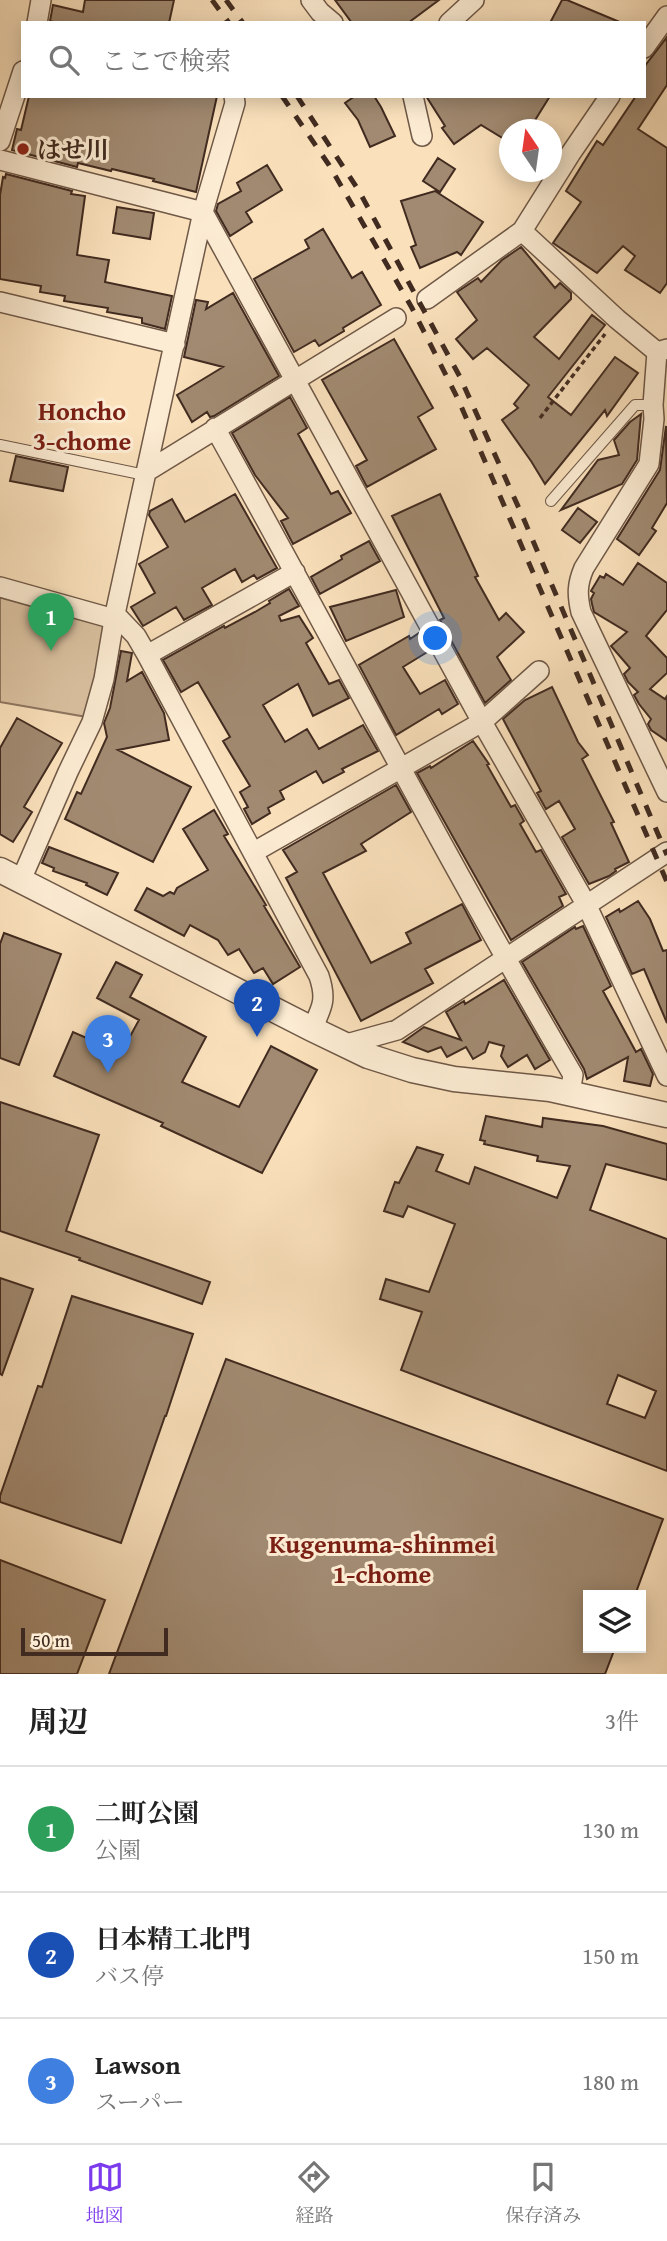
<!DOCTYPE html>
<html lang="ja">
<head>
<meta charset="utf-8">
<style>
	:root { --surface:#fff; --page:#f6f6f6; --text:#222; --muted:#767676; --line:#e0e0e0; --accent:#7c3aed }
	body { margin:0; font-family:"Gentium Book Plus","Noto Serif JP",serif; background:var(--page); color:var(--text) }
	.controls { position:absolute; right:21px; bottom:21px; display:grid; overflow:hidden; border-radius:0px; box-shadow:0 4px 18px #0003 }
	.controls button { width:63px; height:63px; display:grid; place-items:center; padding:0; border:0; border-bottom:2px solid var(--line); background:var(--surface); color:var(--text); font:35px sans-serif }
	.compass { position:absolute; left:499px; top:119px; width:63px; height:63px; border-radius:50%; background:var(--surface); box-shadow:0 4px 18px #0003; rotate:347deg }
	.scale { position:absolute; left:21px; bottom:18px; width:147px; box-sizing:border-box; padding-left:7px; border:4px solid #412b20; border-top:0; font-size:19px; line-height:24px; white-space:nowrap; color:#412b20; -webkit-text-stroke:5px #fcecd3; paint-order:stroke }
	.you { position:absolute; left:436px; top:639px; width:24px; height:24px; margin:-18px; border:5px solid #fff; border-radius:50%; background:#1a73e8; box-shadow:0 0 0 10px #1a73e833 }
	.badge { display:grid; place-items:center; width:46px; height:46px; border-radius:50%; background:var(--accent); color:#fff; font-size:23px; font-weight:700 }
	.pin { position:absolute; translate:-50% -58px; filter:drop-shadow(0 2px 4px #0008) }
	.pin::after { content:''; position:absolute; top:37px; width:24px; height:21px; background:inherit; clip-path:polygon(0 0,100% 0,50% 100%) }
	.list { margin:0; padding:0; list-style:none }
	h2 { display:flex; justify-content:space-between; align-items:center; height:91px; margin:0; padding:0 28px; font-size:30px }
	h2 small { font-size:23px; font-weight:400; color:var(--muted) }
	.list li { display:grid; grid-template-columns:46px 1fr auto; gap:21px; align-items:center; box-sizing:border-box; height:126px; padding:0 28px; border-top:2px solid var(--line) }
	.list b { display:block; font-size:26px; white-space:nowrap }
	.list p { margin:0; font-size:23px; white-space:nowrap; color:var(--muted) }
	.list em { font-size:23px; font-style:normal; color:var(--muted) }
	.icon { flex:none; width:38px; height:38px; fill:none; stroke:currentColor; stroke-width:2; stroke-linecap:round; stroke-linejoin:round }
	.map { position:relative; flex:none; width:667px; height:1674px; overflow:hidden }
	.search { position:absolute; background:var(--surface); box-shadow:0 4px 18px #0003; left:21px; right:21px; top:21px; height:77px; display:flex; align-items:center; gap:18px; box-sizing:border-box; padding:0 24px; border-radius:0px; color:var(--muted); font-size:26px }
	.sheet { height:469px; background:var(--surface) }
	nav { display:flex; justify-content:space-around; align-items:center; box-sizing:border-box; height:98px; border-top:2px solid var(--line); background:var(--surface); font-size:19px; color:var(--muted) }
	nav a { display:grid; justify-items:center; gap:4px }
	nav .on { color:var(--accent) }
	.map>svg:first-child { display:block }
	.green { fill:#dbc2a1; stroke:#8e7660; stroke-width:2 }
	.building { fill:#a18a71; stroke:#412b20; stroke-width:2; fill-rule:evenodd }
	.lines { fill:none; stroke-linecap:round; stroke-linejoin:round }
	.service-casing { stroke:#6f5847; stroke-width:12 }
	.minor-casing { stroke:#6f5847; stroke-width:22 }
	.tertiary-casing { stroke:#6f5847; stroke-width:27 }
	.path { stroke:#412b20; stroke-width:3.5; stroke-dasharray:5 3.5; stroke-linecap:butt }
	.service { stroke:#fcecd3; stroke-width:10 }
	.minor { stroke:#fcecd3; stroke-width:19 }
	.tertiary { stroke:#fcecd3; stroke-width:24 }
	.rail { stroke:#412b20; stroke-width:5; stroke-dasharray:12 12; stroke-linecap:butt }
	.poi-dot { fill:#8f2418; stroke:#fcecd3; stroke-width:2.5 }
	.labels { text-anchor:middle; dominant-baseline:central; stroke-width:6; stroke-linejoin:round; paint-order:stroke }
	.poi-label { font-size:24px; font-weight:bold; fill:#412b20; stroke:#fcecd3; text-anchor:start }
	.neighbourhood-label { font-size:26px; font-weight:bold; fill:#7a1f14; stroke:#fcecd3 }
</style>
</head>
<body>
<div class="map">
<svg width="667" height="1674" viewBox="0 0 667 1674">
	<rect width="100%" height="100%" fill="#fae1bc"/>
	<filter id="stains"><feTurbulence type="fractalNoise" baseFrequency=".00286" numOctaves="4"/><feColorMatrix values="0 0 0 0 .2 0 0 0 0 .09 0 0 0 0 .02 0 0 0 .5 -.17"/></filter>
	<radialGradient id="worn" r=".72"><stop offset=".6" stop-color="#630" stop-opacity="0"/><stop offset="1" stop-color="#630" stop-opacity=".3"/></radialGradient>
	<path class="green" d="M0 595 106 624 87 717 0 702Z"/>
	<path class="building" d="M85 0H174L169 23H57L50 21 53 5 83 12Z
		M335 0H439L408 23H352Z
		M562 0H567L622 23H550Z
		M667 37V85L638 129 667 148V283L660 293 625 270 635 256 623 246 597 273 553 243 581 202 566 191 597 141 603 145 636 96H644V67Z
		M29 96H217L196 192 153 181 154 179 112 169 111 171 78 163 77 167 12 150 17 129 21 130Z
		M355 96H374L381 107 395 136 370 147 358 120 345 103Z
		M426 96H550L529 130H509V142L481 125 454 144 442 128 445 126Z
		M438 158 455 169 440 192 423 181Z
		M267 165 282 190 246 212 252 222 230 236 216 211 218 204 241 191 237 183Z
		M6 174 72 191 71 194 85 196 77 255 109 260 105 282 172 296 165 329 142 323V318L107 312 108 308 64 301 65 296 40 292 41 286 0 279V195L3 177 5 178Z
		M435 191 483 222 461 255 457 252 420 268 411 247 416 245 401 201Z
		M117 207 154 213 150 239 113 233Z
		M323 229 352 278 362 272 381 305 343 328 344 331 319 346 315 340 294 352 254 279 309 248 305 240Z
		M521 247 555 288 560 283 571 293V299L534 337 559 359 592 315 605 325 548 397 571 415 615 357 638 373 607 416 605 410 545 484 531 461 502 420 518 408 514 404 529 385 487 348 473 359 456 339 477 320 457 292 478 278 481 282 502 260Z
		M233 293 279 376 214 416 210 417 207 412 192 422 177 395 223 367 184 357 196 300 208 302 206 309Z
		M394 339 433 408 418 417 436 449 367 487 356 466 367 460 322 380Z
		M290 397 307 428 298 434 331 494 338 491 351 513 293 544 281 521 288 518 255 475 232 433Z
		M641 414 637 460 622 484 561 510 598 460 619 455 614 440 630 422Z
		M666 426 667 503 652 528 656 531 639 555 617 539 660 470Z
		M16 456 68 467 63 491 10 481Z
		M235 494 277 568 257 579 254 575 242 582 235 569 202 588 212 605 184 620 176 607 143 626 131 607 155 593 139 564 168 547 149 515 150 511 172 499 185 522Z
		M440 494 478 576 475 577 499 620 506 613 524 632 497 657 511 680 485 703 440 620 444 618 392 516Z
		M578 508 597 522 580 543 562 530Z
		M369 541 380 561 320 594 311 577 342 559 341 556Z
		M638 563 667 583V610L646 636 667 658V673L650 689 665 699 667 696V741L651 730 648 724 651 719 639 704 634 695 638 692 628 682 624 674 630 668 611 646 627 632 594 612 592 604 591 599 594 593 591 591 600 576 604 578 606 574 623 585Z
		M289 589 299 606 279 616 281 621 299 616 313 638 306 643 329 684 339 680 349 698 313 716 298 684 263 705 285 742 307 729 319 749 363 725 378 751 342 769 344 772 323 783 316 771 280 791 284 799 268 808 270 813 252 824 244 809 248 807 240 792 250 786 223 741 230 737 198 682 181 692 163 660 224 626 225 628 255 612 270 603 269 601Z
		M396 590 404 617 346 641 330 607Z
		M419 633 429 651 403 667 420 694 445 680 458 704 442 714 439 709 396 735 359 665 409 636 410 639Z
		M121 651 132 653 127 681 142 672 164 713 169 740 118 750 191 787 153 862 65 819 77 792 81 794 107 737 104 723 110 708Z
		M552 687 578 742 588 755 582 759 614 822 611 823 629 862 615 869 616 871 609 876 589 884 562 837 575 829 559 801 546 809 537 793 541 791 503 719 525 700Z
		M17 718 62 743 24 807 32 812 13 842 0 834V748Z
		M473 741 489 764 487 765 511 807 515 805 524 821 520 824 536 852 541 850 566 894 559 897 563 906 511 940 417 773 430 766 431 768Z
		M396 785 411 812 361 844 366 851 323 873 371 963 411 943 406 933 462 904 481 940 425 969 433 983 361 1021 286 878 297 872 283 850Z
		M214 810 228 834 224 836 266 905 264 906 300 967 273 984 263 968 254 973 239 949 228 955 218 940 190 925 184 936 135 910 147 888 163 896 170 892 174 894 177 888 208 870 183 829Z
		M49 847 118 873 107 895 86 885 87 883 53 871 54 868 42 863Z
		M638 901 650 919 663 951 667 950V1023L644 969 632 974 606 917 619 909 620 912Z
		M583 926 611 986 603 991 636 1052 641 1049 653 1074 650 1086 624 1081 628 1057 587 1079 584 1069 522 962 575 927 576 929Z
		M4 933 61 954 19 1065 0 1058V944Z
		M116 962 142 975 130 997 206 1037 182 1082 239 1107 271 1046 317 1070 262 1173 161 1126 163 1123 54 1076 73 1032 121 1053 139 1020 97 998Z
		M504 980 550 1060 535 1069 527 1055 508 1067 501 1056 504 1046 489 1042 485 1052 473 1059 466 1047 447 1057 441 1047 428 1052 403 1042 424 1027 461 1040 446 1012 464 1001 465 1004Z
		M0 1102 99 1135 66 1231 210 1282 202 1304 79 1260 80 1258 0 1231Z
		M486 1116 542 1127 543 1118 603 1126 667 1144V1180L606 1164 590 1210 667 1239V1471L401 1370 422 1312 380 1299 386 1279 429 1292 455 1224 408 1206 403 1217 384 1211 395 1182 399 1183 417 1147 443 1155 436 1171 469 1184 475 1167 557 1198 570 1166 537 1161 538 1156 484 1144 485 1141 480 1140ZM618 1375 656 1391 645 1418 607 1404Z
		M0 1278 33 1289 2 1375 0 1374Z
		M72 1296 193 1334 166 1416H165L121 1543 0 1502V1496L38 1386 42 1387Z
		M226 1359 663 1519 635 1595H588V1648H615L605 1674H109Z
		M0 1560 105 1600 77 1674H0Z"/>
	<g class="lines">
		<defs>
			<path id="service" d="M0 445 145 475
				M551 501 635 405H653"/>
			<path id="minor" d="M311 0 320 12 333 23
				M37 23 41 0
				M449 23 474 0
				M644 48 667 16
				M413 96 422 136
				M0 141 23 71
				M0 160 203 212 482 722 586 904 667 1076
				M522 231 617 319 657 352 667 349
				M427 299 522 231 571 153 610 96
				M0 302 175 344
				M657 352 653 405 654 419 649 464 584 568C577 584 577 595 581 612L667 792
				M215 428C335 643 448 862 573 1075L570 1093
				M146 472 396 318
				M0 587 114 619
				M115 614 136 636 147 655 319 976C327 1000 322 1007 312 1029
				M147 655 295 572
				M254 852 482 722 539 671
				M21 880 68 772 92 722 104 679 115 614 203 212 235 103 234 96
				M343 1045 397 1030 667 852"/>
			<path id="tertiary" d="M0 870 312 1029 368 1056 412 1070 454 1079 550 1089 667 1115"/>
		</defs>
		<use href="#service" class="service-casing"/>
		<use href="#minor" class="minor-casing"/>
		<use href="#tertiary" class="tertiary-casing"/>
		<path class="path" d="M540 418 605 334"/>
		<use href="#service" class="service"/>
		<use href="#minor" class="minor"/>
		<use href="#tertiary" class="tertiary"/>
		<path class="rail" d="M212 0 229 23
			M226 0 243 23
			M282 96 329 165 412 308 458 399 667 882
			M297 96 359 191 460 377 522 515 667 855"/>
	</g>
	<circle class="poi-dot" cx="23" cy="149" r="7"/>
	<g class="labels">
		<g class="poi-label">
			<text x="37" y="149">はせ川</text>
		</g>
		<g class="neighbourhood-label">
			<text x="82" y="410">Honcho<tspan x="82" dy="30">3-chome</tspan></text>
			<text x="382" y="1543">Kugenuma-shinmei<tspan x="382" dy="30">1-chome</tspan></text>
		</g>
	</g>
	<rect width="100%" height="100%" filter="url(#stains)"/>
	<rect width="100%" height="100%" fill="url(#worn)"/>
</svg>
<div class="controls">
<button><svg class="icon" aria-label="layers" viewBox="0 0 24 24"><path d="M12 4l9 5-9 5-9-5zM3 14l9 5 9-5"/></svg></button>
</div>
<svg class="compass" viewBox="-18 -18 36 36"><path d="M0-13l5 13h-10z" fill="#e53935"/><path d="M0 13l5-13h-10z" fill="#767676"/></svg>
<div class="scale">50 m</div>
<div class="you"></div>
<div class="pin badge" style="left:51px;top:651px;background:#2e9e5b">1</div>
<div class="pin badge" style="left:257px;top:1037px;background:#1a4fb4">2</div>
<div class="pin badge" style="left:108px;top:1073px;background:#3f7fe0">3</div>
<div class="search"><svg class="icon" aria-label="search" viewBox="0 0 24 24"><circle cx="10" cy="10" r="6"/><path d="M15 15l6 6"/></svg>ここで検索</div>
</div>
<section class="sheet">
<h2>周辺<small>3件</small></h2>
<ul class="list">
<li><span class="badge" style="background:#2e9e5b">1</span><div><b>二町公園</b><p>公園</p></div><em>130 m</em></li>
<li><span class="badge" style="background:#1a4fb4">2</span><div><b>日本精工北門</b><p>バス停</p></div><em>150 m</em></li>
<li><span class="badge" style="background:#3f7fe0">3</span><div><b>Lawson</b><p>スーパー</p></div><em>180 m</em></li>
</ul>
</section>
<nav>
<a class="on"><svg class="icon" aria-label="map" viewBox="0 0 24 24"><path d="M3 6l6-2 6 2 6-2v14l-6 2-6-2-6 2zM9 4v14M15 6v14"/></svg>地図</a>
<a><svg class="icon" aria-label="directions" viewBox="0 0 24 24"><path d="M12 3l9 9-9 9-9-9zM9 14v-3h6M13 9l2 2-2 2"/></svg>経路</a>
<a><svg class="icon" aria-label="saved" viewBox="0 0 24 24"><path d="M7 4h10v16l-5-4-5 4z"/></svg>保存済み</a>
</nav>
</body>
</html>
